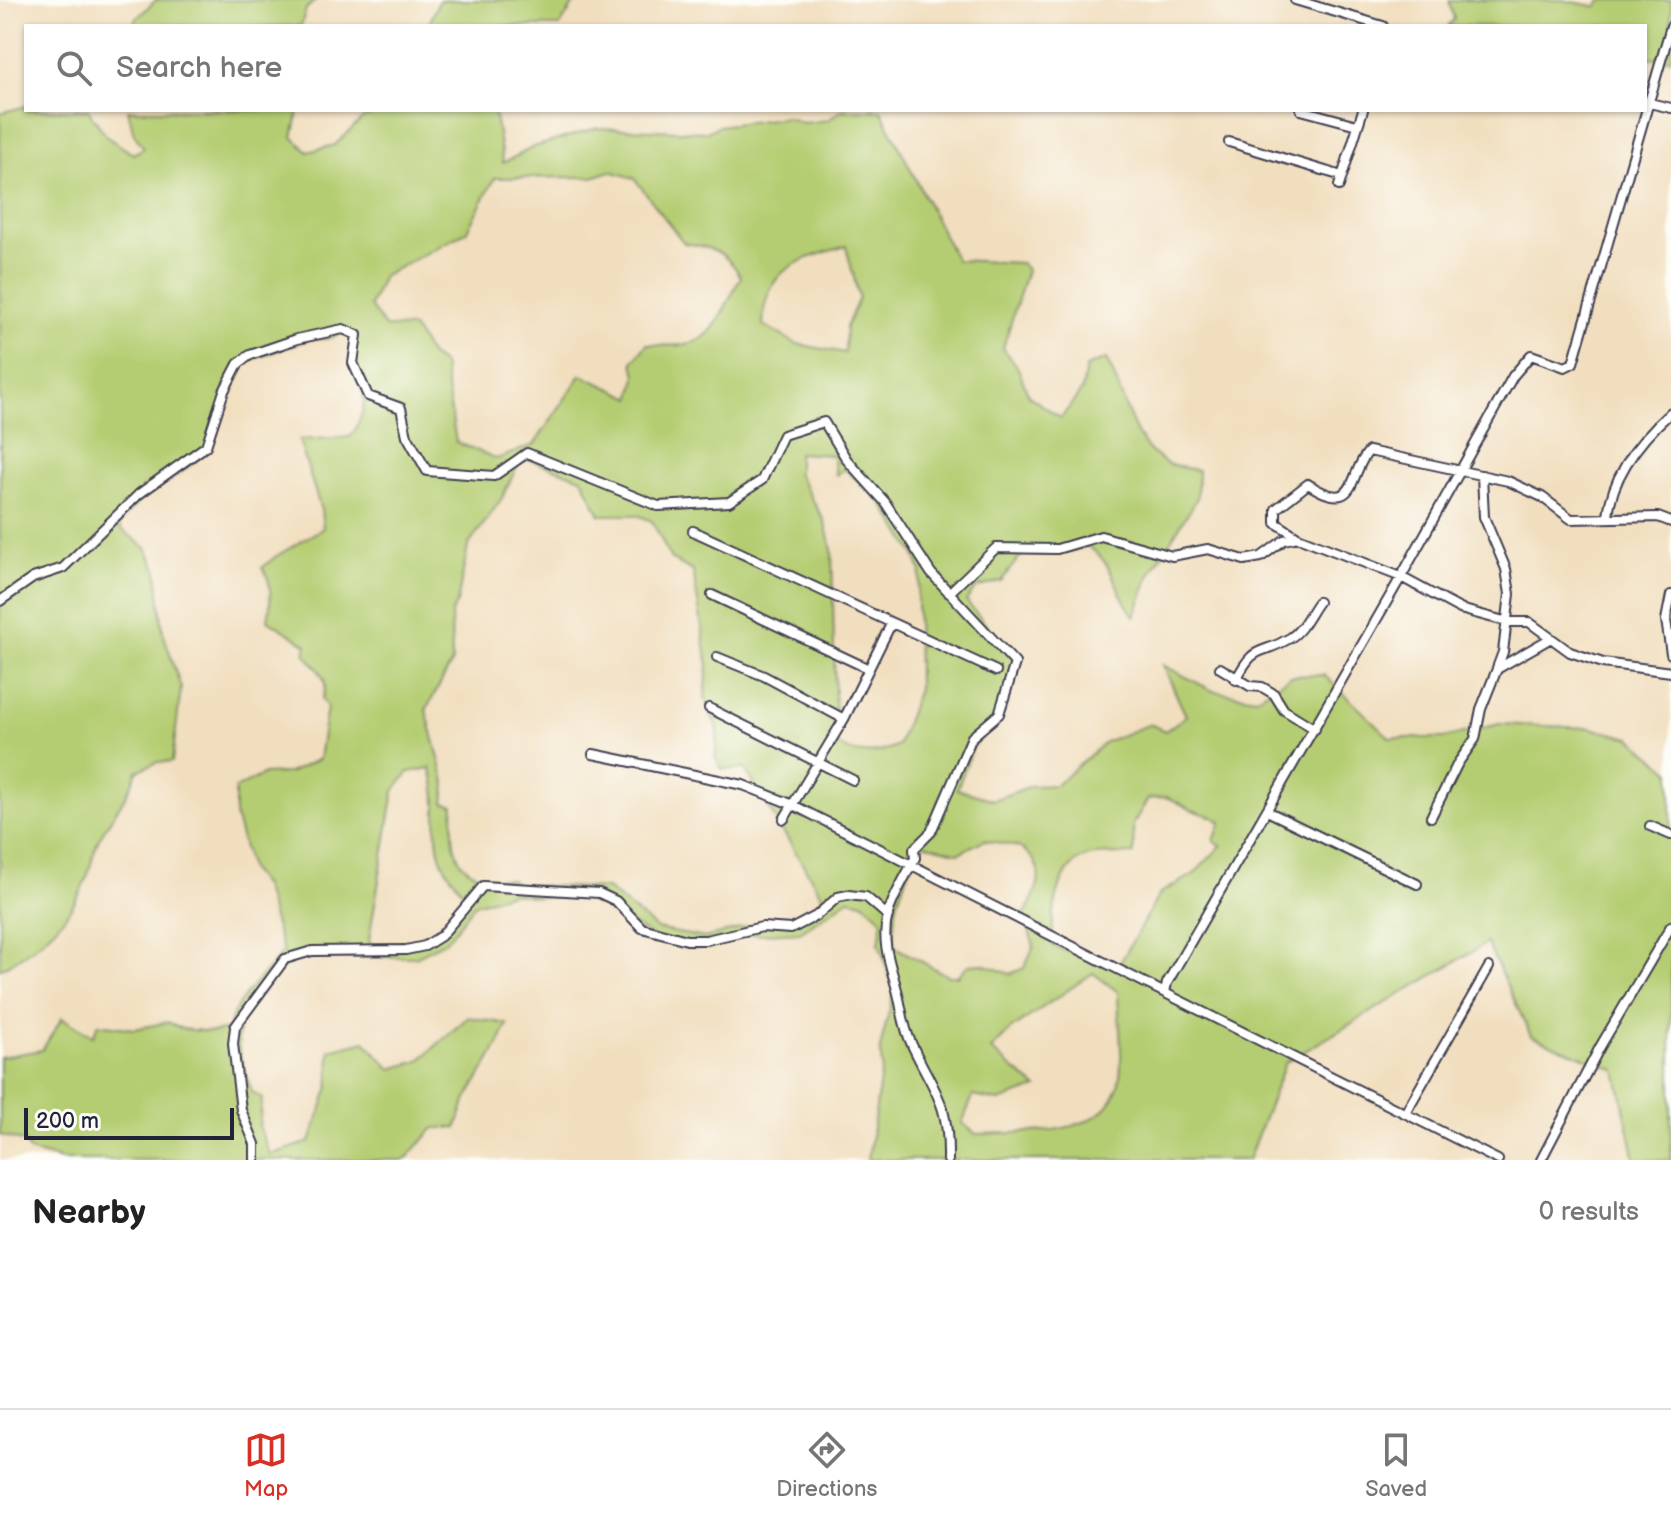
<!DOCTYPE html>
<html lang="en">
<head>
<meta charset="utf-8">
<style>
	:root { --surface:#fff; --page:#f6f6f6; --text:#222; --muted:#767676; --line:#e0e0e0; --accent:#d93025 }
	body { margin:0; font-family:"Balsamiq Sans",sans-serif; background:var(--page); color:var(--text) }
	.scale { position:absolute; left:24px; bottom:20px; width:210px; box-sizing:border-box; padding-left:8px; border:4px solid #22223b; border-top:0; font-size:22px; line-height:28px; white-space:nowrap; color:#22223b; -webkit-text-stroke:6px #fdfcf7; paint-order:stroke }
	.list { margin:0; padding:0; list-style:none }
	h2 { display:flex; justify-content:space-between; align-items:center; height:104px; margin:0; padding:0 32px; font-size:34px }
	h2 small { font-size:26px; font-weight:400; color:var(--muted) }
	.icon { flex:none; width:44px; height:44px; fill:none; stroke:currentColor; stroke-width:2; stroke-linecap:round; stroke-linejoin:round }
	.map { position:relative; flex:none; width:1671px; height:1160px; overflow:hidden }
	.search { position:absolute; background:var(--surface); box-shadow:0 2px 6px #0004; left:24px; right:24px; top:24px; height:88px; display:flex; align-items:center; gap:20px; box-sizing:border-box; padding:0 28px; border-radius:0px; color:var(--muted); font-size:30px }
	.sheet { height:248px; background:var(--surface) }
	nav { display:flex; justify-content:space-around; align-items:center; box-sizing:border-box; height:112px; border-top:2px solid var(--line); background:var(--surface); font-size:22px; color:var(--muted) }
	nav a { display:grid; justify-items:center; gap:4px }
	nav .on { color:var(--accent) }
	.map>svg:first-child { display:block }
	.green { fill:#b5cd72; stroke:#6c7856; stroke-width:2; fill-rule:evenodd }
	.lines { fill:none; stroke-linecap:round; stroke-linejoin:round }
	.street-casing { stroke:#413e4f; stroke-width:12 }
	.street { stroke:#fff; stroke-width:8 }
</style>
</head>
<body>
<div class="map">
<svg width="1671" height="1160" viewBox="0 0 1671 1160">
	<rect width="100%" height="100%" fill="#fdfcf7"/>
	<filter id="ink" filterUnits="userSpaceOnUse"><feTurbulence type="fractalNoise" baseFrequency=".0125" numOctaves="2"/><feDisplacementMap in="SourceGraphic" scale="16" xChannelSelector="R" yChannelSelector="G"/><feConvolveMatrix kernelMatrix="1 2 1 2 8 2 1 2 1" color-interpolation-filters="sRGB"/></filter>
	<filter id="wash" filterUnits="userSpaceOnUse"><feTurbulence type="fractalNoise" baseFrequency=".006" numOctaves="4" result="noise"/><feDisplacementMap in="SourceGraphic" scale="32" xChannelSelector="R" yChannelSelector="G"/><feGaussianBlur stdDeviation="1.8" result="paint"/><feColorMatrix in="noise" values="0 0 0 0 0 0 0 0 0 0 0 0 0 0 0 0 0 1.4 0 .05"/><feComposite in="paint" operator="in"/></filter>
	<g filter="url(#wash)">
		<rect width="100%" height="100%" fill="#f1debe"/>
		<path class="green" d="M156 0H316L306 9 301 26H134L135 20Z
			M439 0H576L560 26H428Z
			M1449 0H1563L1597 7 1602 0H1671V59L1645 57V26H1448L1454 19Z
			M26 106V110H88L107 137 133 154 144 148 134 134 128 110H299L293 137 308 152 335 145 363 118 384 110H494L503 163 534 147 597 128 707 132 719 126 786 117 803 123 828 120 842 110H881L956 260 1021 263 1027 270 1003 348 1017 366 1029 396 1061 418 1082 390 1086 367 1106 359C1125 392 1129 444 1166 463 1175 467 1188 468 1198 470L1197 498 1149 576 1135 617C1115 594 1116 563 1087 546L1059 554H1022L1001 581 976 588 966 601 1019 665 1005 709 973 747 957 789 993 800 1031 786 1056 785 1105 742 1150 724 1165 731 1186 716 1163 665 1213 691 1256 698 1291 676 1324 675 1390 738H1444L1499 724 1591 728 1631 738 1671 772V1160H1635L1616 1070 1531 1036 1487 943 1285 1063 1248 1160H868L882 1067 880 1048 894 991 879 943 883 920 863 902 849 899 800 932 745 935 710 948H687L658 940 590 897H539L511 893 475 904 446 941 416 957H297C281 966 247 1007 240 1025 233 1044 246 1074 252 1092L262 1098 259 1126 270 1155 310 1142 329 1087 330 1050 365 1041 391 1069 419 1061 468 1017 507 1024C494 1063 465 1089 457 1128H434L405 1160H62L29 1151 25 1142 0 1135V1057L42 1050 62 1018 93 1036 98 1024 135 1029 168 1022 182 1029 213 1032 229 1029C231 1002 267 974 283 951L263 886 250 870 235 815V789L264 774 289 773 319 759 327 707 322 699C332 678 316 669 305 653L307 645 268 620C271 605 273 579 262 568L275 557 323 528 321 510 299 440 350 437C356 432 364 410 364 401 363 377 347 372 352 337L344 333 326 339H309L243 363C224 389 227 429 205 452 179 479 142 491 120 523L121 529 147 549 157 570 163 632 181 688 172 762H157L137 771C128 798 111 816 98 841 92 854 91 869 85 882 69 922 37 949 0 969V113ZM610 171 634 178 684 243C712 247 727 252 741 277 712 330 714 352 647 344L633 362 636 376 632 398 581 375 534 445 497 459 456 442 443 364 431 356 413 328 385 327 370 306 383 276 466 232 495 178 593 177ZM846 246 859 298 846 327 845 353 797 344 763 325C764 267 799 260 846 246ZM798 453 833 455 836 475 845 469 881 502 915 555 921 571 917 596 918 689 898 745C877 755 856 758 836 743L832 550 824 520 798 475ZM528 459 582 478 600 515H637L652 521 671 559 693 571 708 665 705 698 718 731 715 757 722 769H745L824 899 794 922 761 923 705 938 657 929 607 889 515 884 511 879C455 880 450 854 454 805L444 803 446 785 426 710 452 662 451 613 457 603 468 546 502 498 518 464ZM430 768C441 795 432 827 440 855 445 874 458 881 465 897 425 943 436 947 371 945L369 939 394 791 409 772ZM1165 797C1175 800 1180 804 1190 809 1202 815 1210 813 1221 822L1214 841 1221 846 1193 875 1160 893 1119 965 1112 966 1053 946C1051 919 1056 863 1089 856 1103 853 1120 855 1134 854L1133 824 1148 799ZM984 840C995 843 1013 843 1022 849 1050 868 1037 893 1024 915L1034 946 1024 968 1010 974 983 964 968 965 957 976H948L895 947C889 911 905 881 918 848L924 844 959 853ZM1093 973 1118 992C1118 1018 1125 1062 1118 1086 1104 1140 1020 1131 976 1134L962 1123 973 1096 999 1101 1037 1088 991 1050 1010 1030Z"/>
	</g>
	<g filter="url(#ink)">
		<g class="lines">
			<defs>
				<path id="street" d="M1295 0 1383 26
					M1645 102 1671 108
					M1301 110 1357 125
					M1229 142 1342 176
					M1339 186 1363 110
					M1482 475 1484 517 1506 569 1510 594 1503 652 1497 668
					M1608 516C1612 475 1641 439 1671 412
					M693 531 996 671
					M1298 537 1276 523V509L1308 484C1359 517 1348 472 1369 451L1508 481 1542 497 1571 519 1658 517 1671 522
					M949 593 996 548 1057 549 1101 536 1172 556 1208 549 1244 560 1261 557 1284 540 1298 537 1401 577 1460 609 1508 622H1529L1570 652 1603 663 1671 672
					M712 595 869 669
					M1671 595 1666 620 1671 654
					M0 601 33 578 63 568 139 494 206 446 224 391 238 364 250 355 297 339 343 329 357 335 353 363 368 396 401 408 407 436 427 471 494 476 527 453 658 506 729 502 762 480 783 435 824 422 847 460 885 502 931 573 1015 663 999 714 972 737 931 832 914 849 915 858C906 876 894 894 888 914 881 940 889 961 896 986 902 1006 902 1025 912 1045 935 1094 949 1101 948 1160
					M717 657 764 676 844 719
					M1220 668 1250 686 1262 687 1274 694 1284 710 1315 729
					M1236 680C1255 642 1259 657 1290 638 1303 630 1309 614 1318 602
					M709 708 853 780
					M593 754 743 785 791 804 1165 993
					M1267 811 1417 884
					M1431 817 1458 763 1475 739 1481 709 1497 669 1551 638
					M784 819 844 719 891 624
					M1650 826 1671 835
					M1406 1112 1489 967
					M255 1160V1144L241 1110 233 1044 235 1027 285 959 312 951 406 950 425 946 441 936 483 886 599 893 616 901 642 928 687 940H706L762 927 791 929 816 916 838 897 848 895 866 897 888 916
					M1498 1160 1165 993 1167 983 1401 577 1513 376 1531 355 1565 367 1573 363 1671 26
					M1541 1160 1600 1047 1671 926"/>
			</defs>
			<use href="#street" class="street-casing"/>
			<use href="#street" class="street"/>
		</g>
	</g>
</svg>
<div class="scale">200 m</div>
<div class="search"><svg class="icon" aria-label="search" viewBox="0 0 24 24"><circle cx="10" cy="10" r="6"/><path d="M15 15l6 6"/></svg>Search here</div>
</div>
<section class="sheet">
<h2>Nearby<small>0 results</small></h2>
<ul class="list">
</ul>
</section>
<nav>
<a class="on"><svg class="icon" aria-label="map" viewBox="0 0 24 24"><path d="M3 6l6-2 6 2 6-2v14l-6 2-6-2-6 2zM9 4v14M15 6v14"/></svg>Map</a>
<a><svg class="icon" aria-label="directions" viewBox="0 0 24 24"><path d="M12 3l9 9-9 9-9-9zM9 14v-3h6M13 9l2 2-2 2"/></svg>Directions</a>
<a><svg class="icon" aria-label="saved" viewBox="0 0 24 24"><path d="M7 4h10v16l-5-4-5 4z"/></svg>Saved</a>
</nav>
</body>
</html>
